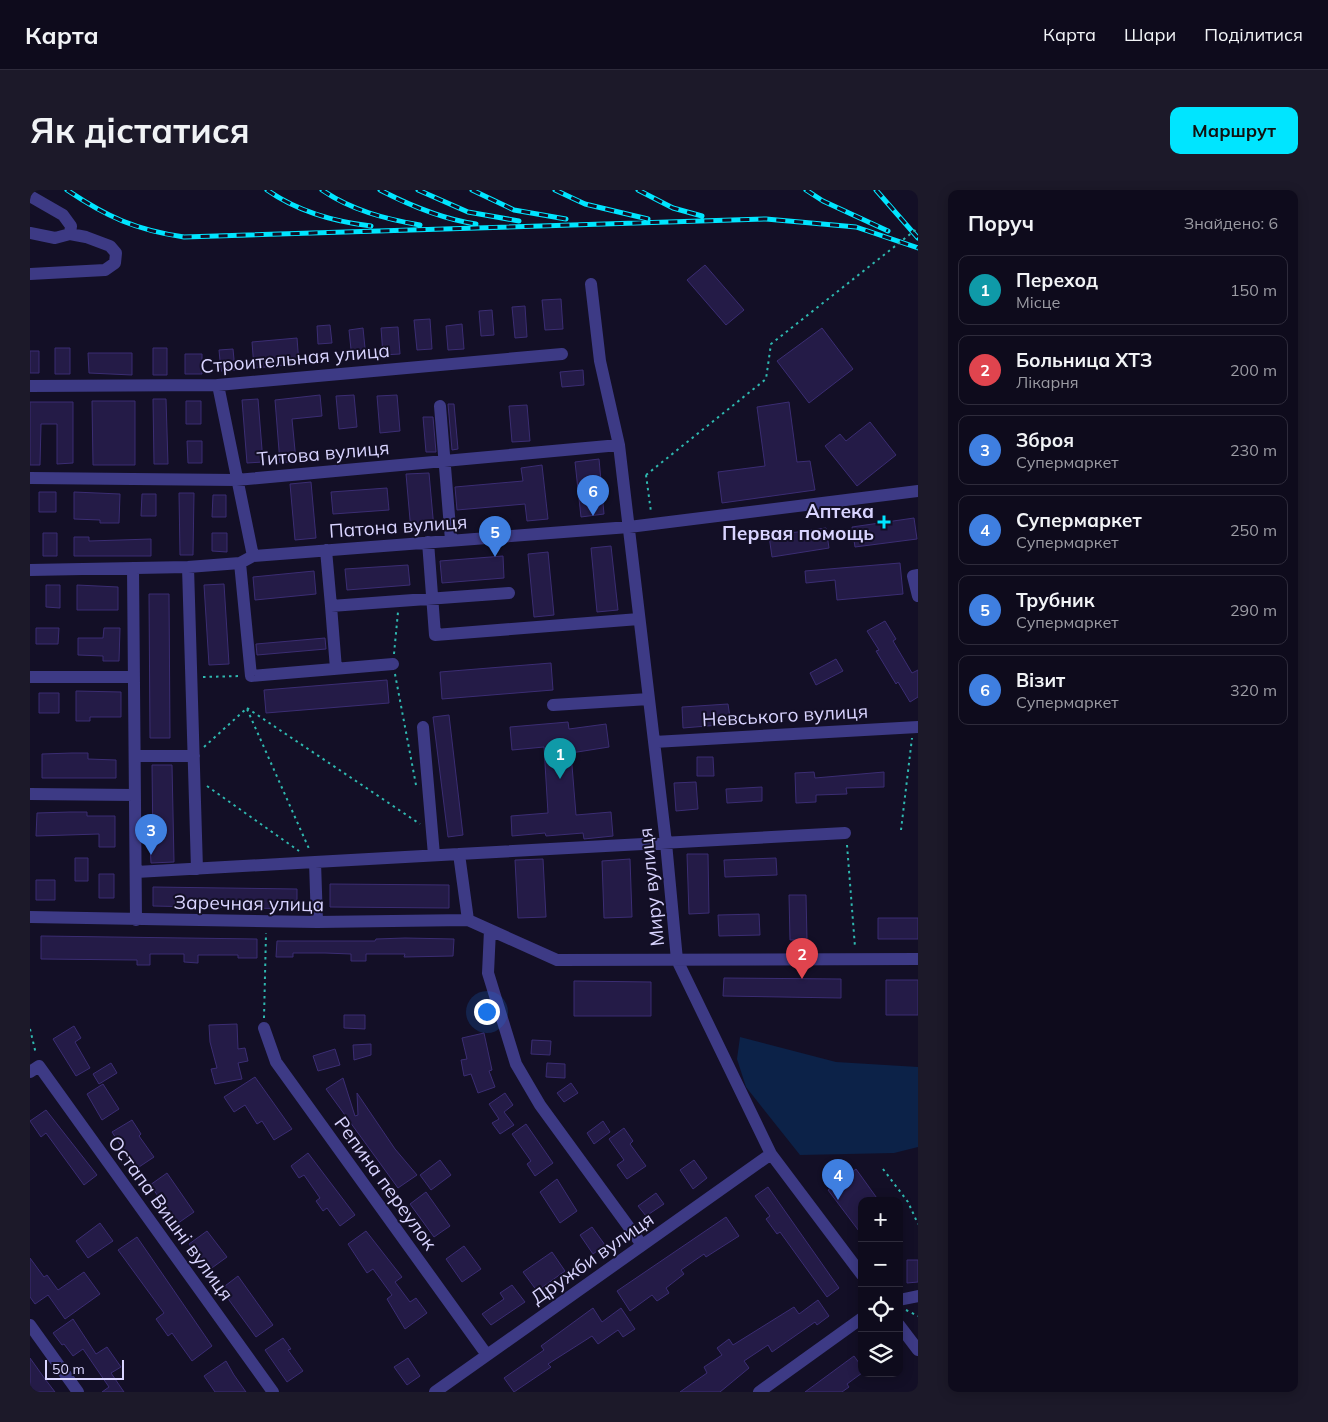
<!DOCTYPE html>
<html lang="uk">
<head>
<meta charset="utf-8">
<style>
	:root { --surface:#0e0b1c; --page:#1c1929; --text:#f1f3f6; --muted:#9b9ba3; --line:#2e2b3b; --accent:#00e5ff }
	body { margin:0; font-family:Mulish,sans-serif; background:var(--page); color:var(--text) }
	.controls { position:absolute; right:15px; bottom:15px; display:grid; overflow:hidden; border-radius:10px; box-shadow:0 2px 12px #0003 }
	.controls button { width:45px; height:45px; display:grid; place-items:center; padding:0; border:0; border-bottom:1px solid var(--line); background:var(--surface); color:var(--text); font:25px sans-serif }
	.scale { position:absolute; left:15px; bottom:12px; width:79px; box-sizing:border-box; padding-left:5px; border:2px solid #d9d4ff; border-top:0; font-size:14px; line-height:18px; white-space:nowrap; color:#d9d4ff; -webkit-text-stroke:4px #130f26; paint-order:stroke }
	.you { position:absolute; left:456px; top:821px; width:18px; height:18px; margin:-12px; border:4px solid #fff; border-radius:50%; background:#1a73e8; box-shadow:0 0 0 8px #1a73e833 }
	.badge { display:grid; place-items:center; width:32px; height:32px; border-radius:50%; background:var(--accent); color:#fff; font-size:16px; font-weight:700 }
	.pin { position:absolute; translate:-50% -41px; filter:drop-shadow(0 1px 2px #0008) }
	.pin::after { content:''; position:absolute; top:26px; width:18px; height:15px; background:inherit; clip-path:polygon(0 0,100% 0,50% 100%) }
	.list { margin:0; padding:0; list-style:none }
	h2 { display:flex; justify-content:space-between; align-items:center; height:65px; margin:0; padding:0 20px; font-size:21px }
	h2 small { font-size:16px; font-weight:400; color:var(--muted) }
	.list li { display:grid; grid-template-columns:32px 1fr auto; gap:15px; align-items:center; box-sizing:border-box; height:70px; margin:0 10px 10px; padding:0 10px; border:1px solid var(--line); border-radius:10px }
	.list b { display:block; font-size:19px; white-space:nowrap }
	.list p { margin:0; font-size:16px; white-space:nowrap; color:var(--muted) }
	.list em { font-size:16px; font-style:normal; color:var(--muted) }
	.icon { flex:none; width:28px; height:28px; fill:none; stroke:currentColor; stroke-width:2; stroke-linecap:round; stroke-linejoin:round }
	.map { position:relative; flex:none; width:888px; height:1202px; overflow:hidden; border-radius:10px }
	header { display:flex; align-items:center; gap:30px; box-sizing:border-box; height:70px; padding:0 25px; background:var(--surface); border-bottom:1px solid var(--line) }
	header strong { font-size:24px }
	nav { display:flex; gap:28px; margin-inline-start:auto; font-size:18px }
	.intro { display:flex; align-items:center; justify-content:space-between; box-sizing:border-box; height:120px; padding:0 30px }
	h1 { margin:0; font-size:35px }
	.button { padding:12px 22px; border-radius:10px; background:var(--accent); color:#111; font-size:18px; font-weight:700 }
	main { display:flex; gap:30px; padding:0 30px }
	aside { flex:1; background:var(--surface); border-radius:10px; box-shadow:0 2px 12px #0003 }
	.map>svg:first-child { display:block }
	.water { fill:#0c2248 }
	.building { fill:#241b47; stroke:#3b2d73 }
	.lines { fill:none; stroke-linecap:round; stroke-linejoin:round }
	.path { stroke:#2fb8b0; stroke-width:2; stroke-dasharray:2.5 4; stroke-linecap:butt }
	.minor { stroke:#3d3a85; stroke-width:12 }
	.rail-casing { stroke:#00e5ff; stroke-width:5 }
	.rail { stroke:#130f26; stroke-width:3; stroke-dasharray:9; stroke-linecap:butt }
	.path-bridge { stroke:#2fb8b0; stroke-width:2; stroke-dasharray:2.5 4; stroke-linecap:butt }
	.poi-dot { fill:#00e5ff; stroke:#130f26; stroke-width:2 }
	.labels { text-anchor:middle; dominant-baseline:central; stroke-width:4; stroke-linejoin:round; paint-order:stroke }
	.street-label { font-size:19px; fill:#d9d4ff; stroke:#130f26 }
	.poi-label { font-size:19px; font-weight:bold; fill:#d9d4ff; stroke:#130f26; text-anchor:end }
</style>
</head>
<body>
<header>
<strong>Карта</strong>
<nav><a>Карта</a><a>Шари</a><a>Поділитися</a></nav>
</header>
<div class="intro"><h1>Як дістатися</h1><a class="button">Маршрут</a></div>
<main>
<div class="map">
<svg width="888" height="1202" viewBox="0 0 888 1202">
	<rect width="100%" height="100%" fill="#130f26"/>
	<path class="water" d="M710 847 806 872 888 877V957L864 963 770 965 716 897 707 869Z"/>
	<path class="building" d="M675 75 714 120 696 135 657 90Z
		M531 109 533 139 515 140 512 110Z
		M495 116 497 147 485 148 482 117Z
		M462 120 464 145 451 146 449 121Z
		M400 129 402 159 387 160 384 130Z
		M432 134 434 159 418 160 416 136Z
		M300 135 302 153 288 154 287 136Z
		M368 137 370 164 353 165 351 138Z
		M333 138 336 168 322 169 319 140Z
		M792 138 823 179 779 213 747 171Z
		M267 148 269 174 224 178 222 152Z
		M25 158H40V184H25Z
		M123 158H137V185H123Z
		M203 159 205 180 191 181 189 160Z
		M0 161H9V183H0Z
		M58 163H102V185L59 183Z
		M155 164H172V184H155Z
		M553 180 554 195 532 197 530 182Z
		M290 205 292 226 262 229 266 271 250 273 245 210Z
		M324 205 327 237 309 239 306 206Z
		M367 205 370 241 350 243 347 206Z
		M123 209H136L138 274H124Z
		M228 209 233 272 217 273 212 210Z
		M62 211H105V275H63Z
		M156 211H171V234H156Z
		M0 212H43V273L27 274V234H11L10 275H0Z
		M759 212 767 272 780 271 785 300 692 313 688 282 735 276 727 217Z
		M418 214H424L428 259 422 260Z
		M497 215 500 251 482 252 479 216Z
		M393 227H403L406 262H396Z
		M840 232 866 265 827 296 795 256 810 244 816 251Z
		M157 251H172V273H158Z
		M569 269 574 324 551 327 545 272Z
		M512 275 518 329 497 331 495 314 427 320 425 297 493 291 491 278Z
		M399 283 404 339 381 341 376 284Z
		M281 292 286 348 265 350 260 294Z
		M357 298 359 320 303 324 301 302Z
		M9 302H26V322H9Z
		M44 302 90 304 89 333H70V330L44 329Z
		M149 303H164L163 365H150Z
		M112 304H126V326H111Z
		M183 305H196V327H182Z
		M884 328 887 349 825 357 822 337Z
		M796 338 799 358 742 367 739 346Z
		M13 343H27V366H13Z
		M182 343H197V362L182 361Z
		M44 347H59V351L121 349V366H44Z
		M581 356 588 420 567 422 561 358Z
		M518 362 524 425 504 427 498 364Z
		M473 366 474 388 412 393 410 371Z
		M870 373 873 404 807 410 805 390 776 393 775 381Z
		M378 375 380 395 317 400 315 379Z
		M284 381 286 404 225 410 223 387Z
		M194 394 199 474 179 475 174 395Z
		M16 395H30V418L16 417Z
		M47 395 88 397V420H47Z
		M119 404H139L140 548H120Z
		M855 431 866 449 863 451 882 483 888 480V507L880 512 868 492 866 494 846 461 849 460 837 441Z
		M6 438H29L28 454H6Z
		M74 438H90L89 471H73V466L48 465V448H73Z
		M295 448 296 459 227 465 226 454Z
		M806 469 813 481 786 495 780 483Z
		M521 473 523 500 412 509 410 482Z
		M357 490 359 513 236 523 234 500Z
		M46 501 91 502V527H60V531H46Z
		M9 503H29V523H9Z
		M698 514 701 534 653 538 652 517Z
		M419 525 433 645 418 647 403 527Z
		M538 532 539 539 576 534 579 557 541 563 546 625 581 622 583 646 554 649 553 643 516 646 515 643 482 646 481 626 518 623 514 557 482 560 480 537Z
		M42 563H58V569L86 570V588H12V564Z
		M667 567H683L684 586H667Z
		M122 575H142L144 672 121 673 120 656H123Z
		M784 582 785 588 854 582V597L816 598 817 604 786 605V612L766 613 765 583Z
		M666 592 668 619 646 621 644 593Z
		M732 597V611L697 613 696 599Z
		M40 622H57V626H85V657H69V644L6 646 7 623Z
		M657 664H678L679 723 659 724Z
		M45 668H58V691H45Z
		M746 668 747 685 695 687 694 670Z
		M513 669 516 727 488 728 485 670Z
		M600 669 602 727 574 728 572 671Z
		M69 684H84V708H69Z
		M6 690H25V710H6Z
		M300 694 419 695V718L300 717Z
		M123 697 267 699V719L123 716Z
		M759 705H776L777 750H760Z
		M729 724 730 745 689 746 688 725Z
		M848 728H888V749H848Z
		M11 746 227 749V768H208V765H168V773L154 772V764H120V775H107V770L11 769Z
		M375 748 424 749 423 766 374 767 375 764H336V771H321V764L295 763H263V767H246L247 751H345L346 749Z
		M694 788 811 789V808L693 806Z
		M856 790H888V825H856Z
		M544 791 621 792V826H544Z
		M314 825H335V839L314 838Z
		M207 834 208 859 215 858 218 871 208 873 212 889 185 894 181 879 187 878 180 852 179 835Z
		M44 836 51 848 45 852 60 878 46 886 23 849Z
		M454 843 462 880 459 881 465 897 448 903 441 884 434 886 431 870 437 869 432 848Z
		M502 850 521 851 520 865 501 864Z
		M341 854V865L324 870 323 855Z
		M305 859 310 875 288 881 283 866Z
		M81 873 87 883 69 894 63 884Z
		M517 873 535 874V888L516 887Z
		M225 887 262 939 244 950 232 931 227 934 215 915 204 922 194 907Z
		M313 888 325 926 328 925 327 903 365 959 387 985 368 998 296 899Z
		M541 893 548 903 534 912 527 903Z
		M73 894 89 919 72 930 57 904Z
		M475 903 483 915 474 922 484 935 470 944 462 933 469 929 459 914Z
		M16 920 67 985 54 995 16 943 11 947 0 931Z
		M102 930 111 944 109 946 124 967 106 979 82 942Z
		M573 931 580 942 564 954 557 943Z
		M496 934 523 973 505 986 497 974 501 971 482 944Z
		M594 938 603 951 600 954 616 976 597 989 587 975 594 970 579 949Z
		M278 963 325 1025 310 1036 297 1018 293 1021 286 1011 290 1008 274 985 269 988 261 976Z
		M410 970 421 985 401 1000 390 985Z
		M664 970 677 988 663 999 650 980Z
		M826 979 849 1011H832V1045L798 1000Z
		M137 983 164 1022 144 1036 133 1019 136 1017 120 995Z
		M527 989 547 1021 530 1033 510 1002Z
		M738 997 809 1098 797 1107 750 1042 747 1044 736 1029 740 1026 725 1006Z
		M396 1002 420 1036 404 1047 380 1014Z
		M626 1003 634 1014 616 1026 608 1016Z
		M696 1027 709 1046 676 1067 674 1064 651 1080 654 1084 636 1098 639 1103 627 1111 622 1105 600 1121 587 1101Z
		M70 1033 83 1051 58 1068 46 1051Z
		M562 1037 575 1055 563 1064 550 1045Z
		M177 1041 197 1067 179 1080 159 1054Z
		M336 1041 372 1087 365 1092 380 1112 386 1108 397 1123 375 1139 357 1109 362 1105 343 1079 337 1083 318 1054Z
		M107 1047 182 1156 162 1171 142 1143 138 1146 126 1129 134 1123 88 1060Z
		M434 1056 451 1079 432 1092 416 1069Z
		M522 1062 535 1081 507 1101 493 1082Z
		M0 1068 14 1087 17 1085 28 1100 54 1082 70 1104 35 1129 18 1105 5 1114 0 1107Z
		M877 1070H888V1092L877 1093Z
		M208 1086 243 1135 226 1147 191 1099Z
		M482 1095 495 1112 461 1135 452 1124 474 1109 470 1103Z
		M788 1110 799 1126 787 1135 785 1132 742 1162 738 1155 714 1171 719 1178 690 1202H650L677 1183 674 1177 692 1165 687 1158 699 1149 703 1155 764 1117 769 1124Z
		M563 1118 572 1132 591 1118 605 1139 593 1147 588 1140 568 1154 562 1146 518 1174 521 1177 484 1202 474 1188 514 1160 511 1156Z
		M43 1129 66 1164 77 1157 91 1177 81 1183 94 1202H72L79 1197 53 1159 43 1166 34 1154 32 1155 23 1143Z
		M253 1148 261 1159 258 1160 273 1181 257 1192 235 1160Z
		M824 1166 832 1177V1183L817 1194 819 1197 812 1202H775Z
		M0 1168 15 1189 25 1202H0Z
		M378 1168 390 1186 377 1195 364 1177Z
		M196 1171 204 1185 216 1202H185L174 1186Z"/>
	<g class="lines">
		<path class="path" d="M616 285 621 322
			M364 464 368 422
			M365 484 386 595
			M173 487 211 486
			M217 518 390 634
			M217 519 280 661
			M174 557 217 518
			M177 596 269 661
			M871 640 882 548
			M817 655 825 757
			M234 828 236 743
			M0 839 6 864
			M853 979 878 1012 888 1034
			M876 1120 888 1126"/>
		<path class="minor" d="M0 6 33 25 41 36 40 44
			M0 43 25 48 40 44 56 47 80 56 86 63 85 73 75 80 0 84
			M561 94 570 171 589 255 636 653 647 770 741 964 832 1085
			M188 195 223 366
			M0 196 188 195 532 164
			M410 216 421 350
			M0 288 206 290 589 255
			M398 352 405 445 609 429
			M296 360 301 416
			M210 373 221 486 363 474
			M158 377 167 679
			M103 378 106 730
			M0 380 158 377 210 373 223 366 599 337 888 301
			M888 385 883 386 888 406
			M306 479 301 416 479 403
			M0 487H104
			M523 515 619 509
			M393 537 404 665
			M624 552 888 537
			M105 566H164
			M0 604 105 605
			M106 682 285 672
			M0 727 287 732 438 730 527 770 888 769
			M438 730 429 664 815 643
			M287 732 285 672 429 664
			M460 740 458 783 486 874 510 915 612 1055
			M234 838 246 872 457 1165
			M0 882 9 876 243 1202
			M869 1110 888 1106
			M0 1135 48 1202
			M869 1135 888 1160
			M405 1202 741 964
			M729 1202 832 1128"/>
		<defs>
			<path id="rail" d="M37 0C77 27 106 40 154 47L736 29 826 37 888 58
				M237 0C267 21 306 32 341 36
				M292 0C321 20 355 29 390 35
				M350 0C381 16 412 29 446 34
				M388 0 438 22 489 31
				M442 0 484 20 536 29
				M525 0 555 14 618 29
				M608 0 643 18 672 26
				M776 0 793 11 858 41
				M846 0 888 48"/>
		</defs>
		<use href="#rail" class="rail-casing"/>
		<use href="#rail" class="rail"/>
		<path class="path-bridge" d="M616 285 736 189 741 154 888 38"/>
	</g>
	<path class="poi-dot" d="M851.5 324.5h5v5h5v5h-5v5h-5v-5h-5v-5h5z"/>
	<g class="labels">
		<g class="street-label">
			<text transform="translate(265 168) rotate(-5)">Строительная улица</text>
			<text transform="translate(293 263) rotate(-5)">Титова вулиця</text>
			<text transform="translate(368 336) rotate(-4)">Патона вулиця</text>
			<text transform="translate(755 525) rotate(-3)">Невського вулиця</text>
			<text transform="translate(621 697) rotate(-96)">Миру вулиця</text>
			<text transform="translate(219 713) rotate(1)">Заречная улица</text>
			<text transform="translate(356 993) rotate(54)">Репина переулок</text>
			<text transform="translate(141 1028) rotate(54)">Остапа Вишні вулиця</text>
			<text transform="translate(562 1068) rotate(-35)">Дружби вулиця</text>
		</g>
		<g class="poi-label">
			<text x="844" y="321">Аптека<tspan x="844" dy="22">Первая помощь</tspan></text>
		</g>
	</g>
</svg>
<div class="controls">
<button>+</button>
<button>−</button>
<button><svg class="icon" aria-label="locate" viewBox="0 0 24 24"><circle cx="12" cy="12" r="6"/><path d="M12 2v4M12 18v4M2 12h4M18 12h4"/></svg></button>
<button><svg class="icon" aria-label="layers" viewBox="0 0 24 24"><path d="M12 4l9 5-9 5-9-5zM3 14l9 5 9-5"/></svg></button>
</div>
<div class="scale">50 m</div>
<div class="you"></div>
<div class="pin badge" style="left:530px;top:589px;background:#0f9aa8">1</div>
<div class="pin badge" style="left:772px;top:789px;background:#e0444e">2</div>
<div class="pin badge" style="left:121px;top:665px;background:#3f7fe0">3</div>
<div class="pin badge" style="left:808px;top:1010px;background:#3f7fe0">4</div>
<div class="pin badge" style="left:465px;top:367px;background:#3f7fe0">5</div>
<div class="pin badge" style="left:563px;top:326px;background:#3f7fe0">6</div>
</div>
<aside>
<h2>Поруч<small>Знайдено: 6</small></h2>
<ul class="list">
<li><span class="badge" style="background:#0f9aa8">1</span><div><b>Переход</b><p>Місце</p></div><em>150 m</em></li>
<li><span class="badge" style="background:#e0444e">2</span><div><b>Больница ХТЗ</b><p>Лікарня</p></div><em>200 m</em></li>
<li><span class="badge" style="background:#3f7fe0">3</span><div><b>Зброя</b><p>Супермаркет</p></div><em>230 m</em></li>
<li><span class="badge" style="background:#3f7fe0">4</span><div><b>Супермаркет</b><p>Супермаркет</p></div><em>250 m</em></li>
<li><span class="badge" style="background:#3f7fe0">5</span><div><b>Трубник</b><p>Супермаркет</p></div><em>290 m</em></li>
<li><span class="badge" style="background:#3f7fe0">6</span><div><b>Візит</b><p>Супермаркет</p></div><em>320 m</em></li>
</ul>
</aside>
</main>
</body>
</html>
